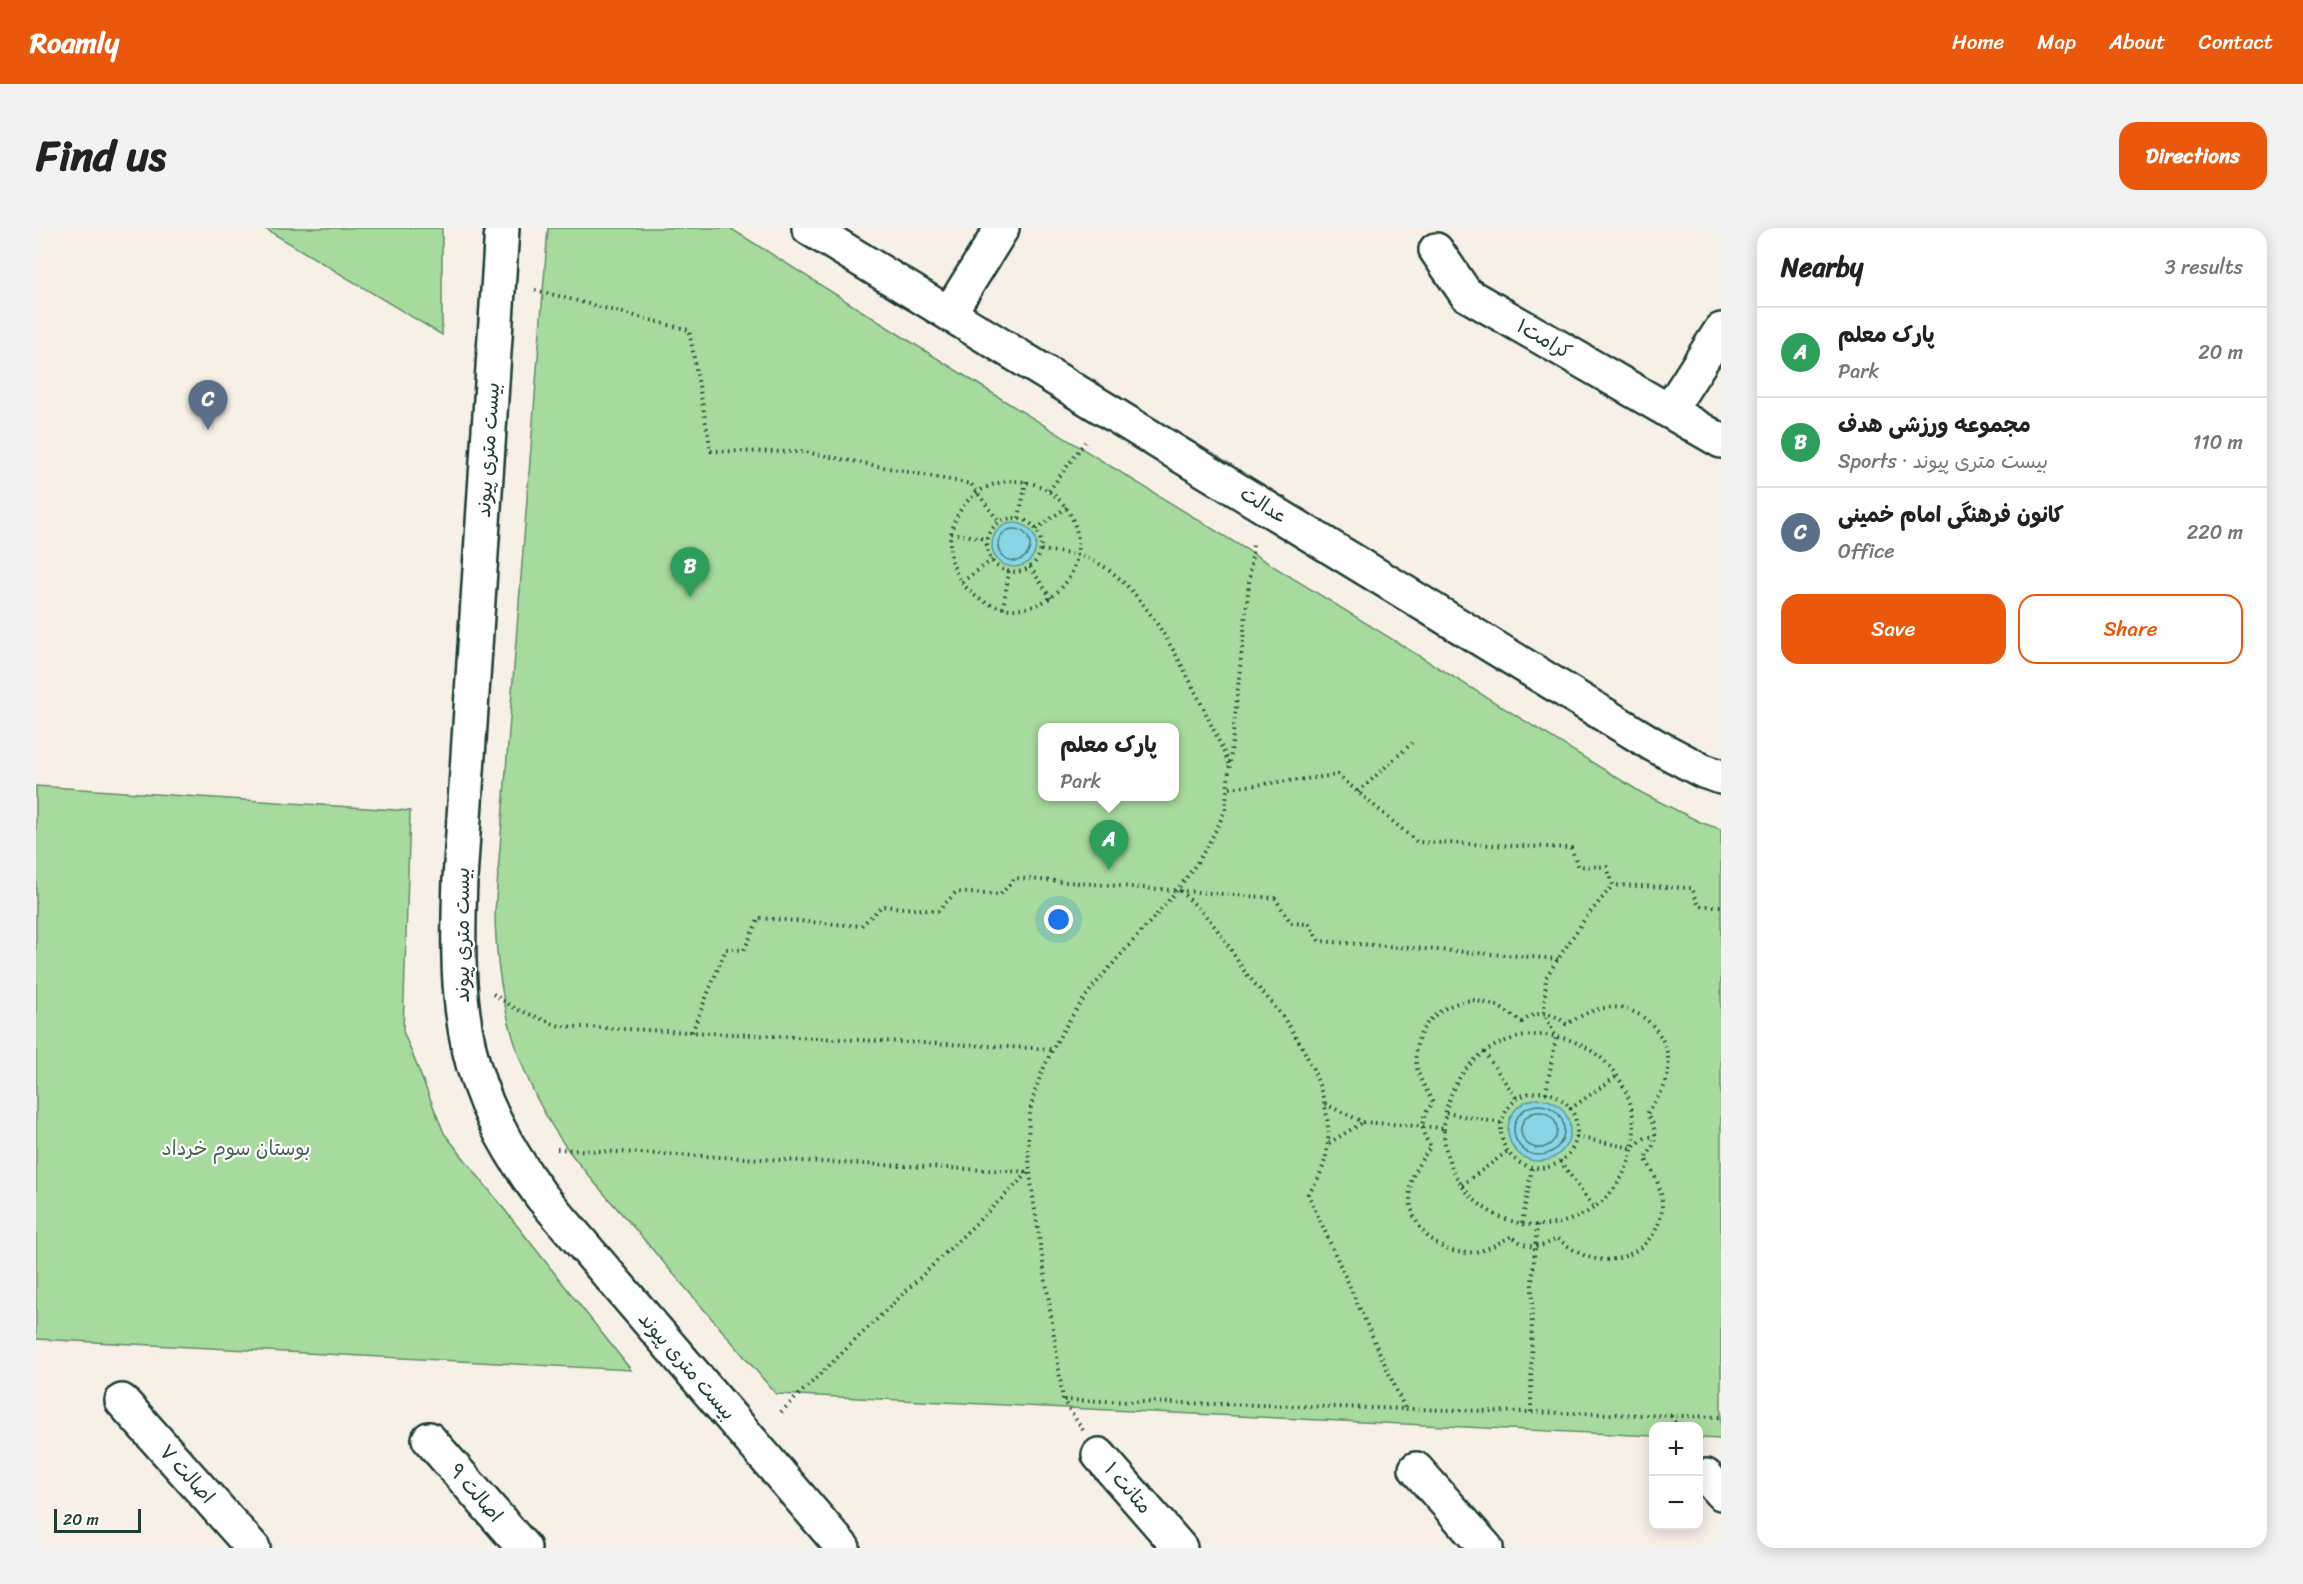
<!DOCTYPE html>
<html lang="en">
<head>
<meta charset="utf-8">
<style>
	:root { --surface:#fff; --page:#f2f2f2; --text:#222; --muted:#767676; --line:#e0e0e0; --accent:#ea580c }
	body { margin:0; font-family:Sriracha,"Playpen Sans Arabic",sans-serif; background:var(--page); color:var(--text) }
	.controls { position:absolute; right:18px; bottom:18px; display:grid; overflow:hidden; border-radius:12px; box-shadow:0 3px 15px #0003 }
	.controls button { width:54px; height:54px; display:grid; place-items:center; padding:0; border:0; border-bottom:2px solid var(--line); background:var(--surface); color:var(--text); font:30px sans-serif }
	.scale { position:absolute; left:18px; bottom:15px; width:87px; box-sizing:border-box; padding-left:6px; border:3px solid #1f3d34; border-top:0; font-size:16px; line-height:21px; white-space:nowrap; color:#1f3d34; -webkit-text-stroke:4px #fff; paint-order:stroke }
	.you { position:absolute; left:1023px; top:692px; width:21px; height:21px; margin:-15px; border:4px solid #fff; border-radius:50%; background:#1a73e8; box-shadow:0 0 0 9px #1a73e833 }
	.badge { display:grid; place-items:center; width:39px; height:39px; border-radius:50%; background:var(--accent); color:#fff; font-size:20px; font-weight:700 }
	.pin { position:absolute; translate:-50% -50px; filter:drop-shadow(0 2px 3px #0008) }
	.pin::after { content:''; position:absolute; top:32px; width:21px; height:18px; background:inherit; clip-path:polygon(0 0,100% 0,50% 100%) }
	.popup { position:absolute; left:1002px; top:495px; width:141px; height:78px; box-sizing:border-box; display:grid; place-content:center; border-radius:12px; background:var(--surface); filter:drop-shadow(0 2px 4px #0005); font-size:20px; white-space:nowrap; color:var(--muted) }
	.popup b { font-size:22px; color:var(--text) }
	.popup::after { content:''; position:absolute; left:50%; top:100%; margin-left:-12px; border:12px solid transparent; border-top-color:var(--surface) }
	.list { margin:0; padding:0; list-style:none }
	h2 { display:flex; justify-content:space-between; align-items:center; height:78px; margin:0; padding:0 24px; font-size:26px }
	h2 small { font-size:20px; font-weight:400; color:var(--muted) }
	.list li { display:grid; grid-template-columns:39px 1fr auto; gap:18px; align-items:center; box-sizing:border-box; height:90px; padding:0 24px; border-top:2px solid var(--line) }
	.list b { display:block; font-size:22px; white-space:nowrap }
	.list p { margin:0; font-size:20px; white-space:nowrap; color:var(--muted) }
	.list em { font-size:20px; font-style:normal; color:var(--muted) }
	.actions { display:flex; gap:12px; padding:18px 24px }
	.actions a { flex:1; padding:14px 0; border:2px solid var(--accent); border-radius:18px; text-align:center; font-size:21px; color:var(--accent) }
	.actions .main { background:var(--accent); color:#fff }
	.map { position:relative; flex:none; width:1685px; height:1320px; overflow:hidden; border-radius:18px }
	header { display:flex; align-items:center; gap:36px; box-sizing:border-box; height:84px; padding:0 30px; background:var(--accent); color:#fff }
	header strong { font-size:28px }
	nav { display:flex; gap:33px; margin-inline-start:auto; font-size:21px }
	.intro { display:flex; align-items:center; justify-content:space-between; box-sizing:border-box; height:144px; padding:0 36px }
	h1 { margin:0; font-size:42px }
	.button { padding:15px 27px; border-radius:18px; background:var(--accent); color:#fff; font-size:21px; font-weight:700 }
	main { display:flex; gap:36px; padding:0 36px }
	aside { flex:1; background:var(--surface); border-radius:18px; box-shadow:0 3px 15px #0003 }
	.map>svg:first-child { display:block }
	.green { fill:#a7db9d; stroke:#638c68; stroke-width:1.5; fill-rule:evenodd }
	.water { fill:#87d5e6; stroke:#5d989f; stroke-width:1.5 }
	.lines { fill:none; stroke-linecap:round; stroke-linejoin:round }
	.shore { stroke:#497a7b; stroke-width:1.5 }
	.street-casing { stroke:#1f3d34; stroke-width:38 }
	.secondary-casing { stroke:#1f3d34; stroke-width:38 }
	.path { stroke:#1f3d34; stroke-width:4; stroke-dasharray:1.5 4.5; stroke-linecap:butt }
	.street { stroke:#fff; stroke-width:33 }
	.secondary { stroke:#fff; stroke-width:33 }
	.labels { text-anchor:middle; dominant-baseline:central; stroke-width:4.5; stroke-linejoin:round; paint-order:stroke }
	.street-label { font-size:20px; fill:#1f3d34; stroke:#fff }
	.park-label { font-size:20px; fill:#41644e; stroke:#fff }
</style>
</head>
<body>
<header>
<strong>Roamly</strong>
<nav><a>Home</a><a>Map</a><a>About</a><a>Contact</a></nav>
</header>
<div class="intro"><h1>Find us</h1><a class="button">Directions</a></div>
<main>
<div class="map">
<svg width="1685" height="1320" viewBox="0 0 1685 1320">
	<rect width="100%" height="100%" fill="#f7f0e7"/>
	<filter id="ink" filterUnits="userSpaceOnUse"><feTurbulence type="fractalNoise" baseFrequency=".0167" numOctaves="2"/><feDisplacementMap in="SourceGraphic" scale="12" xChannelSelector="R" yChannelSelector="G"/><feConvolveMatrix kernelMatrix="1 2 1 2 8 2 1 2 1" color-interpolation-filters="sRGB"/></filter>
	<g filter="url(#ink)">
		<path class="green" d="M228 0H406V107Z
			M512 0H694L972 175 1606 565 1666 595 1685 601V1211L1663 1210 1662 1198H1618L1617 1208 740 1166C697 1115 653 1064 610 1014 585 984 557 955 533 923 482 854 460 770 459 684ZM1007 500H1139V568H1007Z
			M0 558 374 583 367 803 408 905 595 1142 0 1111Z"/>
		<path class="water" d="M956 317a22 22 0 1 1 44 0a22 22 0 1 1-44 0Z
			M1472 902a31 31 0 1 1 62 0a31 31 0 1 1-62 0Z"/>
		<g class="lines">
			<path class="shore" d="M962 317a16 16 0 1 1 32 0a16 16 0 1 1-32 0Z
				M1478 902a25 25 0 1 1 50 0a25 25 0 1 1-50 0Z
				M1485 902a18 18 0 1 1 36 0a18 18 0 1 1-36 0Z"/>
			<defs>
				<path id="street" d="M1400 22 1430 66 1685 213
					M86 1173 217 1320
					M393 1211 488 1320
					M1063 1227 1144 1320
					M1380 1241 1450 1320
					M1670 1248 1685 1265"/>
				<path id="secondary" d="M466 0 424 652C419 784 425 860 506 969L807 1320
					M773 0 1618 517 1667 543 1685 549
					M914 84 966 0
					M1633 183 1685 102"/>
			</defs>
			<use href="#street" class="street-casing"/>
			<use href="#secondary" class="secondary-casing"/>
			<path class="path" d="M499 62 653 102 675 223 769 224 935 256 963 294
				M914 317a64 64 0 1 1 128 0a64 64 0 1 1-128 0Z
				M1013 263 1049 214
				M951 317a27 27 0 1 1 54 0a27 27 0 1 1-54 0Z
				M983 290 990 253
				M1000 301 1031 279
				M915 305 951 311
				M1005 322C1020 324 1036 325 1050 330 1115 351 1167 481 1195 539
				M994 339 1015 370
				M926 354 956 332
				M967 380 973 343
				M1194 560 1302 547 1381 614 1535 620 1542 638 1571 639 1577 657 1656 660 1663 678H1685
				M1322 564 1376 515
				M1144 663C1160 677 1175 692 1187 710 1195 721 1201 733 1209 744 1218 756 1230 767 1239 779 1278 828 1317 909 1272 966L1369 1181
				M457 766 480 781 524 798 1017 821
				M1437 772 1462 778 1486 794C1501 782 1516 783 1530 796 1542 790 1554 782 1568 780 1607 774 1640 812 1631 850 1628 863 1618 874 1611 886 1622 901 1622 915 1609 930 1617 944 1626 959 1626 977 1626 1012 1590 1039 1556 1030 1543 1027 1531 1017 1520 1010 1505 1022 1490 1021 1476 1008 1464 1014 1452 1022 1438 1024 1399 1030 1367 992 1375 954 1378 941 1387 930 1395 918 1383 904 1384 888 1397 875 1391 863 1384 852 1381 840 1373 803 1402 775 1437 772Z
				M656 804 690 721 708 722 723 690 825 698 846 678 902 683 920 664 964 667 979 650 1239 670 1255 695 1273 696 1283 713 1522 731
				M1408 902a95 95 0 1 1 190 0a95 95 0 1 1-190 0Z
				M1448 824 1481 871
				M1465 902a38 38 0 1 1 76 0a38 38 0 1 1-76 0Z
				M1510 865 1520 809 1508 785 1510 749 1548 692 1577 657
				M1289 876 1327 894 1408 900
				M1534 881 1581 848
				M1410 885 1465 895
				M1540 909 1596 920 1609 910 1619 908
				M1293 915 1326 895
				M521 921 993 944
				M1524 933 1558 980
				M1426 957 1472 923
				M1486 995 1496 939
				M1028 1172 1685 1189
				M745 1184 993 944
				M1495 1184 1496 1055 1501 997
				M1635 1188 1641 1198
				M1047 1202 1027 1172C1020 1119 1012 1067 1004 1015 998 974 990 934 993 893 997 848 1030 793 1057 759 1105 700 1159 655 1189 582L1217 317"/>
			<use href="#street" class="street"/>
			<use href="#secondary" class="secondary"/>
		</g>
	</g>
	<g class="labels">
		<g class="street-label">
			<text transform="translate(1508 111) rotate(30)">کرامت۱</text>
			<text transform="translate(452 222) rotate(-86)">بیست متری پیوند</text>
			<text transform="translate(1228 277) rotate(32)">عدالت</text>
			<text transform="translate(426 707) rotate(-90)">بیست متری پیوند</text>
			<text transform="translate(651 1138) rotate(49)">بیست متری پیوند</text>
			<text transform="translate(151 1246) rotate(48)">اصالت ۷</text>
			<text transform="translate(1092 1260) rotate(49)">متانت ۱</text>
			<text transform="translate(440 1265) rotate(49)">اصالت ۹</text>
		</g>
		<g class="park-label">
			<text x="200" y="920">بوستان سوم خرداد</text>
		</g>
	</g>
</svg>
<div class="controls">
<button>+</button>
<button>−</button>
</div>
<div class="scale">20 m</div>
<div class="you"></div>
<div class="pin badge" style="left:1073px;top:642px;background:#2e9e5b">A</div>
<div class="popup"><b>پارک معلم</b>Park</div>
<div class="pin badge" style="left:654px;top:369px;background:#2e9e5b">B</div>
<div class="pin badge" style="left:172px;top:202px;background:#5c6f8a">C</div>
</div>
<aside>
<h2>Nearby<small>3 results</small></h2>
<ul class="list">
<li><span class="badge" style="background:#2e9e5b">A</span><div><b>پارک معلم</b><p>Park</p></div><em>20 m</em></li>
<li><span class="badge" style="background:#2e9e5b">B</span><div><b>مجموعه ورزشی هدف</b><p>Sports · بیست متری پیوند</p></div><em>110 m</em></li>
<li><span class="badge" style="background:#5c6f8a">C</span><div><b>کانون فرهنگی امام خمینی</b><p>Office</p></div><em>220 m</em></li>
</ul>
<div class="actions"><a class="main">Save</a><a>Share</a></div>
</aside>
</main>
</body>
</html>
